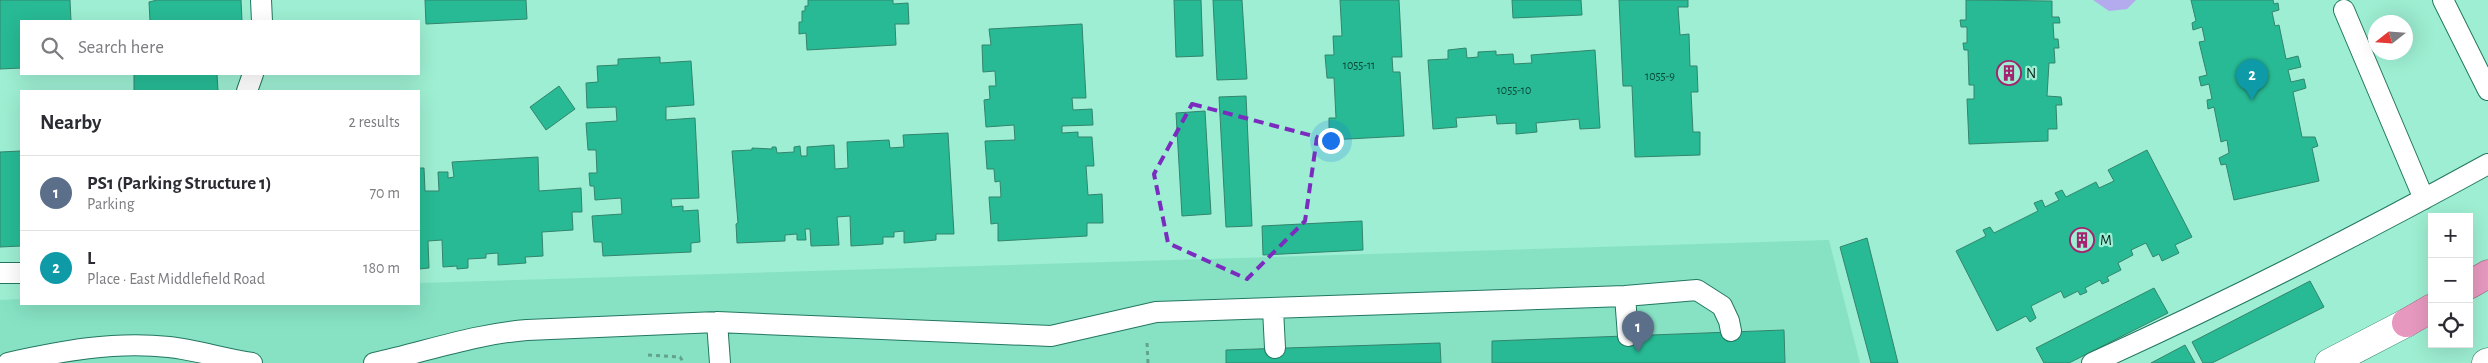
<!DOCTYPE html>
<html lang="en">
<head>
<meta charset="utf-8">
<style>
	:root { --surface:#fff; --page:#f2f2f3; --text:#2b2b33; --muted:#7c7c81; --line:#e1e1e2; --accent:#d93025 }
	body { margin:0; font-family:"Alegreya Sans",sans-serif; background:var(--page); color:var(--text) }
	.controls { position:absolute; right:15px; bottom:15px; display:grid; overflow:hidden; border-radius:0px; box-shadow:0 5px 20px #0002 }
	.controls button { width:45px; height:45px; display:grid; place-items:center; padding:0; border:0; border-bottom:1px solid var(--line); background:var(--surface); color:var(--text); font:25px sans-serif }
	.compass { position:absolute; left:2368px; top:15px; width:45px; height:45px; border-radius:50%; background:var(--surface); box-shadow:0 5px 20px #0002; rotate:253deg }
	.you { position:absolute; left:1330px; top:140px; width:18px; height:18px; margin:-12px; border:4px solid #fff; border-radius:50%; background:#1a73e8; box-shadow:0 0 0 8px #1a73e833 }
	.badge { display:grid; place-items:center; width:32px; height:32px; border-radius:50%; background:var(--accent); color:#fff; font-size:16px; font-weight:700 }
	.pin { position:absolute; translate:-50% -41px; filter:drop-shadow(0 1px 2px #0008) }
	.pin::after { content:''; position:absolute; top:26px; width:18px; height:15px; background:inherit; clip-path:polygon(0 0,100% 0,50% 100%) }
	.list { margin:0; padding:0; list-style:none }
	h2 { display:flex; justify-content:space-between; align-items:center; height:65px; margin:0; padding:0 20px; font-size:21px }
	h2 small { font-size:16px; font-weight:400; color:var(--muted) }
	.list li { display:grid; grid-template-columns:32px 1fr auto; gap:15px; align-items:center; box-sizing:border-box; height:75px; padding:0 20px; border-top:1px solid var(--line) }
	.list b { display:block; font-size:19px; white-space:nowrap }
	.list p { margin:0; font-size:16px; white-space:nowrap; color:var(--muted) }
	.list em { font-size:16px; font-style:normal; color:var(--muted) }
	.icon { flex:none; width:28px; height:28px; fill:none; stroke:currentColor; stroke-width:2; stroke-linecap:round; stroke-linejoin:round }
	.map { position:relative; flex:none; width:2488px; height:363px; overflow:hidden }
	.search { position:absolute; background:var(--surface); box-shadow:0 5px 20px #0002; left:20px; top:20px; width:400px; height:55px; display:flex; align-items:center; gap:12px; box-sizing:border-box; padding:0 18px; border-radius:0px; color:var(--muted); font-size:19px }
	.panel { position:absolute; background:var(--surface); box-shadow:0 5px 20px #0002; left:20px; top:90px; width:400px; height:215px; border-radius:0px }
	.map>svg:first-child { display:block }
	.built { fill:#87e2c4 }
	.green { fill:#b4aaee }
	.building { fill:#27ba94; stroke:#33856d }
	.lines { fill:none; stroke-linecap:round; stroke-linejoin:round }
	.service-casing { stroke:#237760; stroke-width:22 }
	.secondary-casing { stroke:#237760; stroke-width:29 }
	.trunk-casing { stroke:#915d79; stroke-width:29 }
	.path { stroke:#63a28d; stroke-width:3; stroke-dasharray:4 4; stroke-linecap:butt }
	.service { stroke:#fff; stroke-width:20 }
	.secondary { stroke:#fff; stroke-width:28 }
	.trunk { stroke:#e698be; stroke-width:28 }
	.marked { fill:none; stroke:#7b2cbf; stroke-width:4; stroke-dasharray:10 6; stroke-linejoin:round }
	.labels { text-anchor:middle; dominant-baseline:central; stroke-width:4.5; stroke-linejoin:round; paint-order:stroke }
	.number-label { font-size:12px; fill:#0a4737 }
	.poi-label { font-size:15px; fill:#002118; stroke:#9deed2; text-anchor:start }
</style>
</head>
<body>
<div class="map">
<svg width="2488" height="363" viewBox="0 0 2488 363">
	<rect width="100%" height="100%" fill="#9deed2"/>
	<path class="built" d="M1829 240 1860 363H0V300L21 299V304H419V283Z"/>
	<path class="green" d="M2093 0H2136L2127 9 2109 11Z"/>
	<path class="building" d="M0 0H70L71 21H21V68L0 69Z
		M157 0H241L242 21H150L149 2Z
		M425 0H526L527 19 426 24Z
		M808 0H893V4L908 3 909 24H895L896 45 807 50 806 33 799 34V22H802V11H805V6H808Z
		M1174 0H1201L1203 56 1176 57Z
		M1213 0H1242L1247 79 1217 80Z
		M1340 0H1399L1402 57H1392L1393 72H1400L1404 136 1329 140V118H1336L1334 78H1327L1325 55H1334L1333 36H1342Z
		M1512 0H1581L1582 15 1513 18Z
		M1619 0H1688V7H1678L1680 35 1689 34 1690 66H1697L1698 92H1691L1693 132H1700V155L1635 157 1632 86H1623Z
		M1966 0 2052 1V17H2059L2060 23H2053L2054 39H2058L2059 48H2054L2055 63H2049L2047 96 2061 97 2062 105H2056L2057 129H2048V141L1969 144 1967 99H1974V85H1969L1968 50H1964L1963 43H1967V27H1961L1960 20H1966Z
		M2191 0H2273L2274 4 2278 3 2279 10 2272 12 2275 26 2279 25 2286 59 2298 56 2301 67 2288 70 2291 82 2304 79 2306 88 2293 92 2302 137H2315L2318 146 2312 148 2319 181 2234 200 2226 164 2221 165 2219 158 2229 153 2227 140 2221 142 2214 107 2208 109 2207 100 2212 99 2209 84 2201 86 2199 77 2207 75 2199 42 2205 41 2202 27 2193 30 2192 23 2196 21Z
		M1082 24 1086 98H1072L1073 110 1092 109 1093 125 1062 126V133L1078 132V137H1092L1094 166H1086L1088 195 1102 194 1103 223H1087V236L998 241V223L991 224 989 197H1001L1000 181 995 182 994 169H987L985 141 1015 140 1014 125 986 127 984 100 990 99 989 86H996L995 71 983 72 982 45H991L989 29Z
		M1466 48 1467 58 1478 57V52L1496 51V55L1513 54 1514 64 1532 63 1531 55 1595 50 1600 128 1580 129 1579 119 1536 123 1537 132 1516 134V123L1497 124 1496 115 1456 118 1457 127 1433 129 1428 60 1448 59V50Z
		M660 57V63L691 61 694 105 666 107V120L695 118 699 198 671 199 672 207 683 206V211L698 210 700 242 691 243V252L603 256 602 242H594L592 216 622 214 621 198 595 200 594 186H590L589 173H597L596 150H588L586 123 617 121 616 107 587 108 586 83 598 82 597 66 618 65V59Z
		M134 74H217L218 91H134Z
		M559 86 575 109 546 130 530 107Z
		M1246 96 1252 226 1226 227 1219 97Z
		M1205 111 1211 214 1182 216 1176 113Z
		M948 133 954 234H936V240L904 243V231L894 232V237H883V244L851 246 850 216 837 217 839 245 811 246 810 229H805L806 240H797V234L785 235V241L737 243 736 224 738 223 732 151 752 150V148L772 149V147H776L777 153 794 152V147L800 146 801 156H807V147L834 145 835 169 848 168 847 142 889 140 890 148 904 147 903 135Z
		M2147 150 2192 237 2175 245 2179 253 2162 261 2159 254 2153 257 2146 243 2131 250 2133 255 2118 263 2121 270 2107 277 2109 281 2102 284 2100 280 2085 288 2087 292 2080 295 2078 291 2064 298 2061 291 2031 306 2036 318 2030 322 2026 316 1997 331 1956 251 1986 236 1983 230 1990 227 1994 233 2038 211 2034 203 2042 200 2045 207 2059 200 2055 193 2062 190 2066 197 2096 182 2099 188 2114 181 2108 170Z
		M21 151V246L0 247V152Z
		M538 157 539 191 581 188 582 212H572L573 230 542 232 543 256 525 257 526 263 498 265V253L486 254V258L468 259V268L457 269V266L443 267 442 240 428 241 429 268 419 269V168H424L425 191H439L438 172H448V178L454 177 452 162Z
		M1362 221 1363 250 1263 255 1262 226Z
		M1867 238 1898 363H1871L1840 247Z
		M2310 281 2324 307 2212 363H2203L2192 342Z
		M2154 288 2168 313 2069 363H2044L2036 348Z
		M1784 330 1785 363H1492V341Z
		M1440 343 1441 363H1226V350Z
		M2185 345 2195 363H2151Z"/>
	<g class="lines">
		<defs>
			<path id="service" d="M261 0 262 21
				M2443 0 2488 90
				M2344 10 2424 199
				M247 91 253 74
				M0 273H21
				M1625 296 1628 336
				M1273 309 1275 348
				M717 322 720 363
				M8 363C61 351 114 341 169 347 197 350 224 359 252 363
				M374 363C425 352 474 334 527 330L717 322 1051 336 1156 312 1625 296 1697 290 1722 306 1729 321 1731 331
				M2092 363C2227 302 2359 235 2488 164"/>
			<path id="secondary" d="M2329 363 2406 323
				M2486 363 2488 362"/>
			<path id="trunk" d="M2469 285 2488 274
				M2406 323 2432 308"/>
		</defs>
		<use href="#service" class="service-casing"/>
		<use href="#secondary" class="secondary-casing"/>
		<use href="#trunk" class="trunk-casing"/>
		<path class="path" d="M1147 343 1148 363
			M648 355 680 357 684 363"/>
		<use href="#service" class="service"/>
		<use href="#secondary" class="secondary"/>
		<use href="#trunk" class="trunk"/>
	</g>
	<path class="marked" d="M1192 104 1317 137 1305 221 1247 279 1168 243 1154 174Z"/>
	<defs>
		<symbol id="building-ring" viewBox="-11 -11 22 22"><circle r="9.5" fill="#9deed2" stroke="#a6226e" stroke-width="1.5"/><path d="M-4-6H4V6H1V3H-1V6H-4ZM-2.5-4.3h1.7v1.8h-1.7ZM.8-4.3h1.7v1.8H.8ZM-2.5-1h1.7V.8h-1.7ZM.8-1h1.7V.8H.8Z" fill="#a6226e"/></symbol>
	</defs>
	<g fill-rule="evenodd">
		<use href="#building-ring" x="1995" y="59" width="28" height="28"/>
		<use href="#building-ring" x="2068" y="226" width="28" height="28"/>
	</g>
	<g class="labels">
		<g class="number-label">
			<text x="1359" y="65">1055-11</text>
			<text x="1660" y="76">1055-9</text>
			<text x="1514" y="90">1055-10</text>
		</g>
		<g class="poi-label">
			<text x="2026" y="73">N</text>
			<text x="2100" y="240">M</text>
		</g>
	</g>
</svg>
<div class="controls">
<button>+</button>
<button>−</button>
<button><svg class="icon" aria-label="locate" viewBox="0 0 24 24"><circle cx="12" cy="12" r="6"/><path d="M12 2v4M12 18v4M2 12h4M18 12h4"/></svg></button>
</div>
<svg class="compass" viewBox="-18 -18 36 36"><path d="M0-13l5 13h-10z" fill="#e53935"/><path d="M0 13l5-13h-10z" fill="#7c7c81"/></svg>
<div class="you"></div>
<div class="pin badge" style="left:1638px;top:352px;background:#5c6f8a">1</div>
<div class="pin badge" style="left:2252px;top:100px;background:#0f9aa8">2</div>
<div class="search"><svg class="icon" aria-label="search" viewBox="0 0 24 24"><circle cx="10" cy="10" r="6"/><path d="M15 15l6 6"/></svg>Search here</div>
<section class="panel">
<h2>Nearby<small>2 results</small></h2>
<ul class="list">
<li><span class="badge" style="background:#5c6f8a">1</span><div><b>PS1 (Parking Structure 1)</b><p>Parking</p></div><em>70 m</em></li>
<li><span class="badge" style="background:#0f9aa8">2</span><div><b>L</b><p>Place · East Middlefield Road</p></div><em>180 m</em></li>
</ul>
</section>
</div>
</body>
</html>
